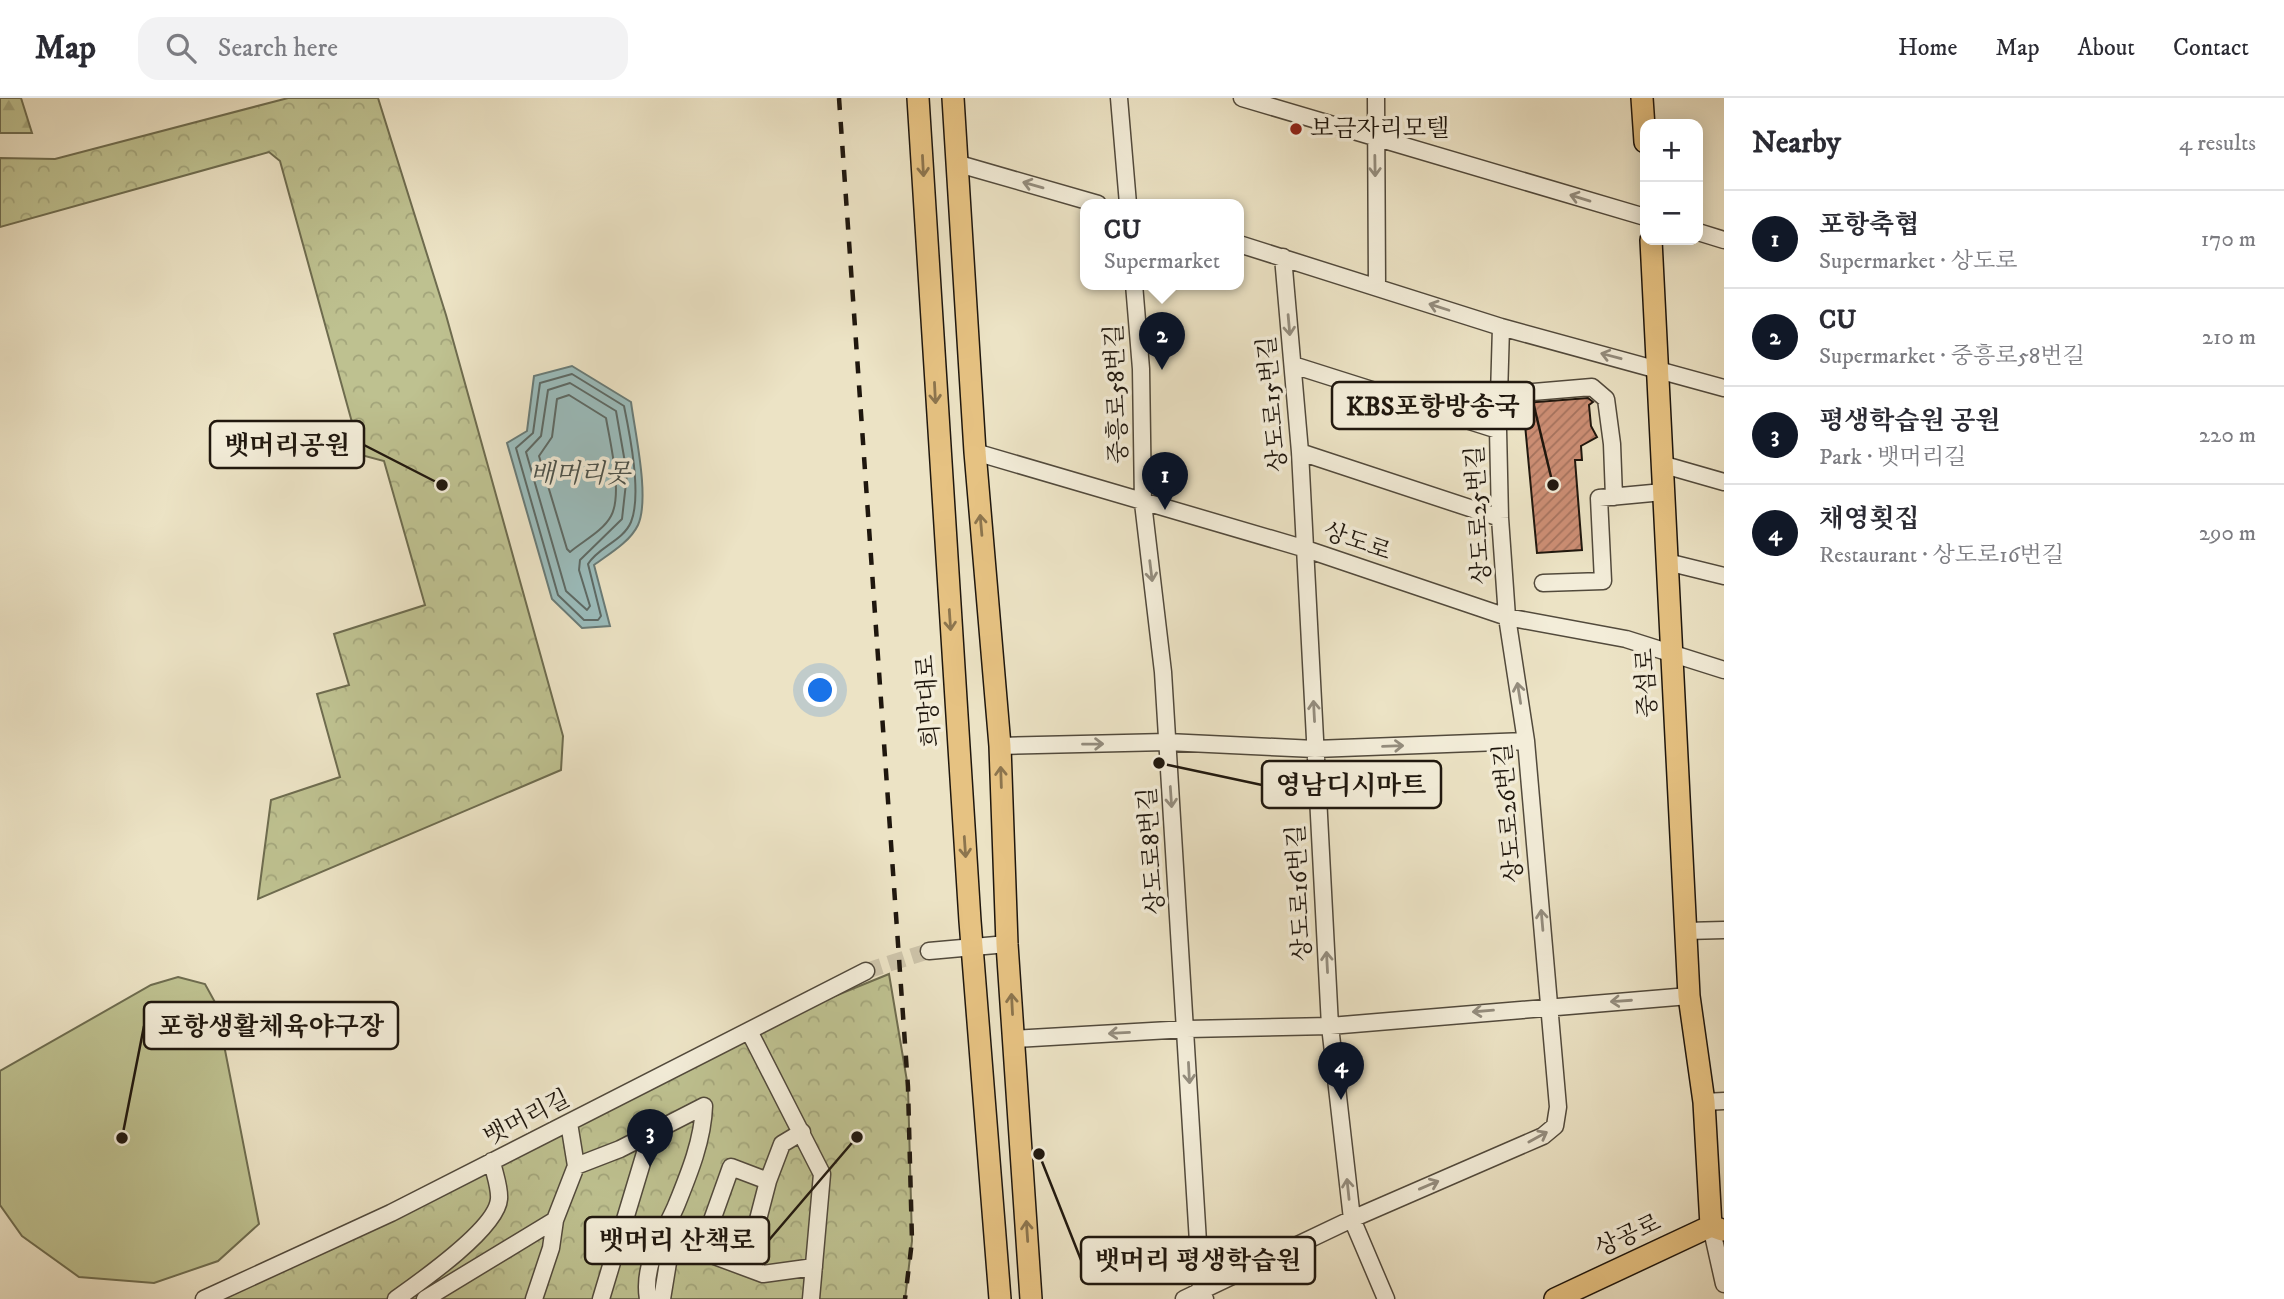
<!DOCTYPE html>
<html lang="en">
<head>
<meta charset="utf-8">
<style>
	:root { --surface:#fff; --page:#f2f2f3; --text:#2b2b33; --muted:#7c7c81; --line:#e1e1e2; --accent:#111827 }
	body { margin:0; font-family:"IM FELL DW Pica","Noto Serif KR",serif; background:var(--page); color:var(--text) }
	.controls { position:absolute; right:21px; top:21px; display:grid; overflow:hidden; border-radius:14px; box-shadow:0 4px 18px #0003 }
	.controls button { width:63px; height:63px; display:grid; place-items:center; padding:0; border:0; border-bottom:2px solid var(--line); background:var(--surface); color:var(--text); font:35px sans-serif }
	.you { position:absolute; left:821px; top:593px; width:24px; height:24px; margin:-18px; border:5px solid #fff; border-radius:50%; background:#1a73e8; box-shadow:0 0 0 10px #1a73e833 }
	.badge { display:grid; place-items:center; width:46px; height:46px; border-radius:50%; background:var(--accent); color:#fff; font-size:23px; font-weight:700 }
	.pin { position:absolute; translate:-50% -58px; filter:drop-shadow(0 2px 4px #0008) }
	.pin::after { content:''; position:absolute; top:37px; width:24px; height:21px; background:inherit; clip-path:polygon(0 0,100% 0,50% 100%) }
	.popup { position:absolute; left:1080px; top:101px; width:164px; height:91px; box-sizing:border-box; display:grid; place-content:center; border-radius:14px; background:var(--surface); filter:drop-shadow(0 2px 5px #0005); font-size:23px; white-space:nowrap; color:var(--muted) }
	.popup b { font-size:26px; color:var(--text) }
	.popup::after { content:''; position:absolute; left:50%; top:100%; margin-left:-14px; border:14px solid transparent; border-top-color:var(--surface) }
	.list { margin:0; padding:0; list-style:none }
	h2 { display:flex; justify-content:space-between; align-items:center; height:91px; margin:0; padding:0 28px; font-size:30px }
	h2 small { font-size:23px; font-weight:400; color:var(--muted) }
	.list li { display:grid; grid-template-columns:46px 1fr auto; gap:21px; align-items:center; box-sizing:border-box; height:98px; padding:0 28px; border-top:2px solid var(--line) }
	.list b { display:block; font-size:26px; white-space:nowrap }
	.list p { margin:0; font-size:23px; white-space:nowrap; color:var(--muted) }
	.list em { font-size:23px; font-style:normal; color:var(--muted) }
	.icon { flex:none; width:38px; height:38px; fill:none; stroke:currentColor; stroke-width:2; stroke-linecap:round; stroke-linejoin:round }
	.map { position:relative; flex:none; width:1724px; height:1201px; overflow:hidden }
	header { display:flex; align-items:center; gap:42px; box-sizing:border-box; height:98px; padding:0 35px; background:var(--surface); border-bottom:2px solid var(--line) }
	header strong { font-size:33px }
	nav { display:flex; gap:38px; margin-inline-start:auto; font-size:24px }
	.search { width:490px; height:63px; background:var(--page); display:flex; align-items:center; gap:18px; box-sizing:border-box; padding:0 24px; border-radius:21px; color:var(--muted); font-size:26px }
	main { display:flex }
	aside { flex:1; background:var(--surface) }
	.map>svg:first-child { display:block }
	.grass { fill:#bec190; stroke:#6e6c4f; stroke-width:2 }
	.forest { fill:url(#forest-firs); stroke:#6e6c4f; stroke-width:2 }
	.park { fill:url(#park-crowns); stroke:#6e6c4f; stroke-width:2 }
	.water { fill:#9bbdbd; stroke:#697b77; stroke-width:2 }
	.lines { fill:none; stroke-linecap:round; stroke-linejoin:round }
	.shore { stroke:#5d6a66; stroke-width:2 }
	.building { fill:url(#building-hatch); stroke:#1f170e; stroke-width:2 }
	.minor-tunnel { stroke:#cdc4aa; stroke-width:16; stroke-dasharray:16 8; stroke-linecap:butt }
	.minor-casing { stroke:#524a3c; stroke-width:19 }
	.major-casing { stroke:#1f170e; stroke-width:24 }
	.minor { stroke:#f3edd9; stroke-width:16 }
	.major { stroke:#e6c282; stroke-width:21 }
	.rail { stroke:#1f170e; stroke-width:4.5; stroke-dasharray:12 12; stroke-linecap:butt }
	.oneway { stroke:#8c754e }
	.oneway2 { stroke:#948d7e }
	.poi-dot { fill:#8f2418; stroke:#f3edd9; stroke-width:2.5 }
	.labels { text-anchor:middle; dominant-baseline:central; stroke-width:7; stroke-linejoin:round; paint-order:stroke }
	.poi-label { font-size:24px; fill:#1f170e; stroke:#f3edd9; text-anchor:start }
	.street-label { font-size:24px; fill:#1f170e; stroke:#f3edd9 }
	.water-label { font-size:26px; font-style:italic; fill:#4a514b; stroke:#f3edd9 }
	.leader { fill:none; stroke:#1f170e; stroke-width:2.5 }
	.callout-dot { fill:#1f170e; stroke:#f3edd9; stroke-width:2.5 }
	.callout { fill:#f3edd9; stroke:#1f170e; stroke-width:2.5 }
	.callout-label { font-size:26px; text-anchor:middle; font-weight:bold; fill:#1f170e }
</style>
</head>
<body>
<header>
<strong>Map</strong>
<div class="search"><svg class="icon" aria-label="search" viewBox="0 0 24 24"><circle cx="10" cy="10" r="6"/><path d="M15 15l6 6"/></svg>Search here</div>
<nav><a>Home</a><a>Map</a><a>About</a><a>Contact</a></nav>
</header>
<main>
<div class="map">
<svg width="1724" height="1201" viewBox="0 0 1724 1201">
	<defs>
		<pattern id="forest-firs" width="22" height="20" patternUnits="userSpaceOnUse" patternTransform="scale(1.75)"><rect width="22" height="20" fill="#bec190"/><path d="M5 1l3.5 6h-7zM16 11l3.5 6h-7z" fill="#a3a57b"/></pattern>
		<pattern id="park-crowns" width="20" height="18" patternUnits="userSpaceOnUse" patternTransform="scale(1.75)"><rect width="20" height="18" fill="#bec190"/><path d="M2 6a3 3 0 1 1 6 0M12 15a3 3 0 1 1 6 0" fill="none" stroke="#a3a57b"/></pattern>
		<pattern id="building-hatch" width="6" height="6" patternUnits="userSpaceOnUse" patternTransform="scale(1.75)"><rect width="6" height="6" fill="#cc8e74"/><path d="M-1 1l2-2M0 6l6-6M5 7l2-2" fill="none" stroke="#a5735e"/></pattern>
	</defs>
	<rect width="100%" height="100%" fill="#ece3c5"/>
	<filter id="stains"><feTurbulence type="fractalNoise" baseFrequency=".00286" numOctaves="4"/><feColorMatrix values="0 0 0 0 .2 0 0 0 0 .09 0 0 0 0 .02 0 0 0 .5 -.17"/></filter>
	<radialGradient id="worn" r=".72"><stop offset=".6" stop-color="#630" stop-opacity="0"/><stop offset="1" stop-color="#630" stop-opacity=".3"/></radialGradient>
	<path class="grass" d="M178 879 205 886 216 906 259 1126 218 1163 154 1185 79 1179 22 1138 0 1107V973L151 887Z"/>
	<path class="forest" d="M0 0H21L32 35H0Z"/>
	<path class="park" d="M288 0H378L446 217 563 638 561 672 258 801 271 702 340 679 317 596 349 587 334 536 425 507 384 363 361 357 280 63 269 54 0 129V60L55 61Z
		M889 876 908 989 912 1143 905 1201H224L749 933Z"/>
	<path class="water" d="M572 268 631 304C635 335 650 400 638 427 630 444 609 456 594 467L610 528 582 530 552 501 507 345 527 333 534 278Z"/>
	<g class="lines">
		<path class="shore" d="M572 276 624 308C630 337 642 397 631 424 623 443 598 449 588 466L601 518 598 522H584L558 497 516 350 533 335 540 285Z
			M570 285 616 313 627 376 622 421 580 462 579 472 590 508 587 512 566 493 526 354 541 338 548 292Z
			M569 297 606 320C610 344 623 396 611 418 603 433 583 443 570 454L567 451 539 358 552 339 557 301Z"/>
	</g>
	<path class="building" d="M1588 300 1593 304 1589 307 1591 328 1597 339 1581 348 1582 362H1575L1582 452 1537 455 1523 305Z"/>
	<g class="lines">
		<path class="minor-tunnel" d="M866 873 929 853"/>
		<defs>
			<path id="minor" d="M1119 0 1128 106
				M1242 0 1645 119
				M1376 0 1377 189
				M959 66 1098 106
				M1698 134 1724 142
				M1239 146 1501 229 1724 290
				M1283 159 1300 354 1330 928 1352 1121 1386 1201
				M1134 186 1141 271 1143 405 1163 574 1201 1193 1205 1201
				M1293 267 1498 332
				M1520 295 1592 289 1606 301 1612 346 1614 399
				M975 354 1306 451 1507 519 1626 541 1724 572
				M1300 354 1500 420
				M1661 366 1724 384
				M1667 464 1724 478
				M1543 485 1603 483 1599 400 1663 394
				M1000 648 1167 644 1315 651 1526 643
				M1686 833 1724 832
				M929 853 1007 846
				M749 933 822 1076 811 1201
				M1014 941 1187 931 1330 928 1689 898
				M1704 1004 1724 1003
				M802 1034 782 1046 768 1083 731 1069 701 1153 763 1176 814 1169
				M576 1068 620 1051 704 1008C703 1042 689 1076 676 1108 663 1138 642 1166 648 1201
				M1711 1128 1724 1186
				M746 1168 768 1083
				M204 1201 391 1115 866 873
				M396 1201C420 1184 497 1130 499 1101 500 1089 494 1075 492 1063
				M425 1201 555 1122 576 1068 569 1025
				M534 1201 551 1150 555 1122
				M601 1201 651 1035
				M662 1201 674 1128
				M1184 1201 1352 1121 1543 1038 1555 1028 1558 1009 1526 643 1507 519 1500 420 1498 332 1501 229"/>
			<path id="major" d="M918 0 970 823 1000 1201
				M953 0 975 354 1000 648 1007 846 1031 1201
				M1642 0 1645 44
				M1651 142 1689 898 1704 1004 1711 1128
				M1555 1201 1711 1128 1722 1132"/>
		</defs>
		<use href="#minor" class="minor-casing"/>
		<use href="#major" class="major-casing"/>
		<use href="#minor" class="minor"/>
		<use href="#major" class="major"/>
		<path class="rail" d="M839 0 908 989 912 1143 905 1201"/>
	</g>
	<defs><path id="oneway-shaft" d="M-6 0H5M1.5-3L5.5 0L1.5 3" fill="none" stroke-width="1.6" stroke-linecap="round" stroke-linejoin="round" transform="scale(1.75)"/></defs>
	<g class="oneway">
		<use href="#oneway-shaft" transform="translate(923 68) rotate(87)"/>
		<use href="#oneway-shaft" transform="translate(935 295) rotate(87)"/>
		<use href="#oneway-shaft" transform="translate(981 427) rotate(-95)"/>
		<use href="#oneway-shaft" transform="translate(950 522) rotate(86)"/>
		<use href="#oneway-shaft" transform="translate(1001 679) rotate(-92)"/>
		<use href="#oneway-shaft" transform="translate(965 749) rotate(86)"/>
		<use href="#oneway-shaft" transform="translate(1012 906) rotate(-93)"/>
		<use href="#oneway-shaft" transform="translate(1027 1133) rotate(-94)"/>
	</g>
	<g class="oneway2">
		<use href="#oneway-shaft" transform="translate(1375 68) rotate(89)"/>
		<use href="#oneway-shaft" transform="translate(1033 87) rotate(-164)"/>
		<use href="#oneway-shaft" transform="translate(1580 100) rotate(-163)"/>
		<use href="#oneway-shaft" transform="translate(1439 209) rotate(-162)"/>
		<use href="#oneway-shaft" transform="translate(1289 227) rotate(85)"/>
		<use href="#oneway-shaft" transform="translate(1611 258) rotate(-165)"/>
		<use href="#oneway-shaft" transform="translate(1151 473) rotate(83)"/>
		<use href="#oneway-shaft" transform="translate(1519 595) rotate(-99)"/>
		<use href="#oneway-shaft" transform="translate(1314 613) rotate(-93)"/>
		<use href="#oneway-shaft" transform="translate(1093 646) rotate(-1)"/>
		<use href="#oneway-shaft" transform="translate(1393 648) rotate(-2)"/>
		<use href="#oneway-shaft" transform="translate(1171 699) rotate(86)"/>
		<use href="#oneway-shaft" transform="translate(1542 822) rotate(-95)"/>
		<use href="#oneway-shaft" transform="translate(1327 864) rotate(-93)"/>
		<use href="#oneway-shaft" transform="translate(1621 903) rotate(176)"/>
		<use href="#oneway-shaft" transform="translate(1483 913) rotate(175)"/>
		<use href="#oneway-shaft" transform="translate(1119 935) rotate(177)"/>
		<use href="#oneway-shaft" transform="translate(1189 975) rotate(87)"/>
		<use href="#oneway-shaft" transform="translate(1538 1039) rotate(-29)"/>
		<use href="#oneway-shaft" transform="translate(1429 1087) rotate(-23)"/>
		<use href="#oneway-shaft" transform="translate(1348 1091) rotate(-96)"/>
	</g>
	<circle class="poi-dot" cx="1296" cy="31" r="7"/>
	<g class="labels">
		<g class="poi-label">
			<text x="1310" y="31">보금자리모텔</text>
		</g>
		<g class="street-label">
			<text transform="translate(1117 296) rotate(-92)">중흥로58번길</text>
			<text transform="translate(1273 306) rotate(-95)">상도로15번길</text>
			<text transform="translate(1479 417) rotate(-93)">상도로25번길</text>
			<text transform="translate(1357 444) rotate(19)">상도로</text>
			<text transform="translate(1647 585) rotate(-93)">중섬로</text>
			<text transform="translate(929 603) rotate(-94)">희망대로</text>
			<text transform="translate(1509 715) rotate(-95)">상도로26번길</text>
			<text transform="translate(1152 753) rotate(-94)">상도로8번길</text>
			<text transform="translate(1300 795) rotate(-93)">상도로16번길</text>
			<text transform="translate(527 1020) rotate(-27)">뱃머리길</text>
			<text transform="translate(1628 1138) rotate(-25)">상공로</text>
		</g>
		<g class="water-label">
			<text x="580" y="376">배머리못</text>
		</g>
	</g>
	<path class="leader" d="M1553 387L1534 308M442 387L364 347M1159 665L1262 687M122 1040L144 928M857 1039L769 1142M1039 1056L1081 1162"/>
	<g class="callout-dot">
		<circle cx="1553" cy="387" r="7"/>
		<circle cx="442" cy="387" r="7"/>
		<circle cx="1159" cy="665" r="7"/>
		<circle cx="122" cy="1040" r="7"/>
		<circle cx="857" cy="1039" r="7"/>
		<circle cx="1039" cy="1056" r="7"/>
	</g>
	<g class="callout">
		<rect x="1332" y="284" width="202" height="47" rx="7"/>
		<rect x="210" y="323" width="154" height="47" rx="7"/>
		<rect x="1262" y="663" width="179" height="47" rx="7"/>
		<rect x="144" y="904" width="254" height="47" rx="7"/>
		<rect x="585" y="1119" width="184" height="47" rx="7"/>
		<rect x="1081" y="1139" width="234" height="47" rx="7"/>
	</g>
	<g class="callout-label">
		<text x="1433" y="317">KBS포항방송국</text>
		<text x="287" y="356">뱃머리공원</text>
		<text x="1351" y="696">영남디시마트</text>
		<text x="271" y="937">포항생활체육야구장</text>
		<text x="677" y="1151">뱃머리 산책로</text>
		<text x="1198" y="1171">뱃머리 평생학습원</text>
	</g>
	<rect width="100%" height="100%" filter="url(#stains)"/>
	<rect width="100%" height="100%" fill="url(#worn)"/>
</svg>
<div class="controls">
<button>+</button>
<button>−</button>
</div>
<div class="you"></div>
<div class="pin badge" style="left:1165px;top:412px">1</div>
<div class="pin badge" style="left:1162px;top:272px">2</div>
<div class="popup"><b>CU</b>Supermarket</div>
<div class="pin badge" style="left:650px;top:1069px">3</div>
<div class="pin badge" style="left:1341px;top:1002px">4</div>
</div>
<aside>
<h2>Nearby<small>4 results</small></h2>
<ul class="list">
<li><span class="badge">1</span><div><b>포항축협</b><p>Supermarket · 상도로</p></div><em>170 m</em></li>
<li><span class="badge">2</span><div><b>CU</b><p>Supermarket · 중흥로58번길</p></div><em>210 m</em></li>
<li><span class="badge">3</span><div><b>평생학습원 공원</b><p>Park · 뱃머리길</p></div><em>220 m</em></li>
<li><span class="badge">4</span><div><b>채영횟집</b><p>Restaurant · 상도로16번길</p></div><em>290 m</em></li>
</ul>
</aside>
</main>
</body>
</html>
